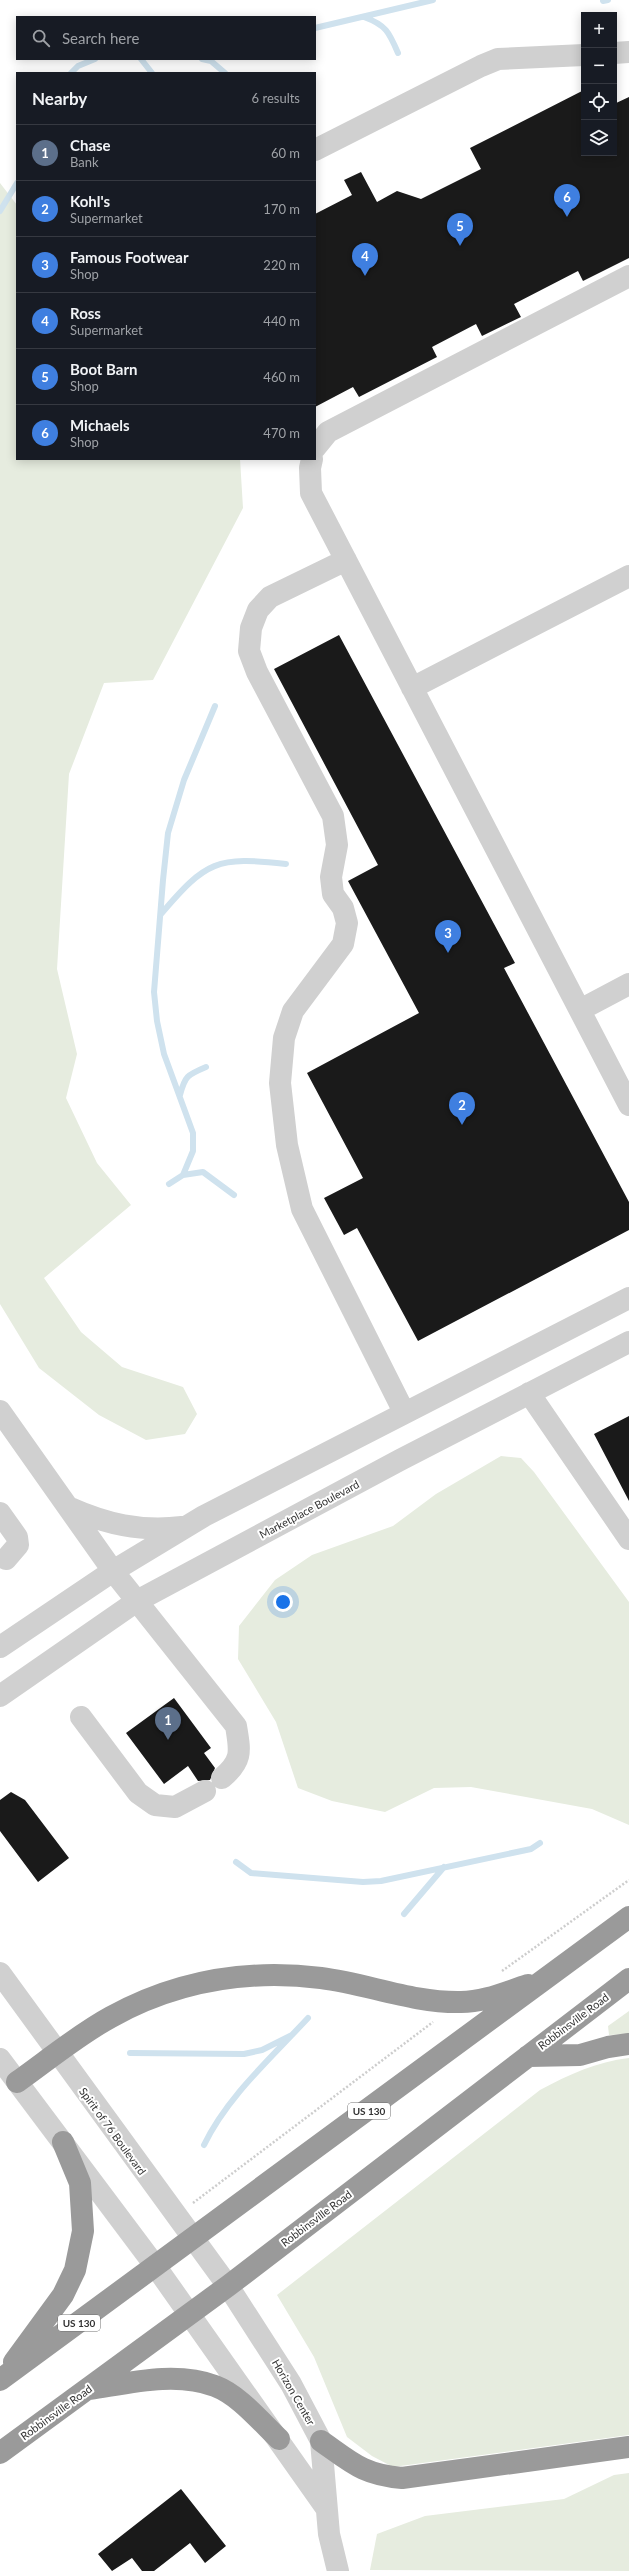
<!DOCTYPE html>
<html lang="en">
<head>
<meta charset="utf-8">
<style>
	:root { --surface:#171b24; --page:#20242c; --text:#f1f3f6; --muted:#9ea1a6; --line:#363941; --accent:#e63946 }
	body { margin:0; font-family:Lato,sans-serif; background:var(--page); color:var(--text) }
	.controls { position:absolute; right:12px; top:12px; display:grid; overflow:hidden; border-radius:0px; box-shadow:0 2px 10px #0003 }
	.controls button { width:36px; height:36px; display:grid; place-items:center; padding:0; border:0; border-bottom:1px solid var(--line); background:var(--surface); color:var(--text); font:20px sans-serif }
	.you { position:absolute; left:283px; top:1602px; width:14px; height:14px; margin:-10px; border:3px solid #fff; border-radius:50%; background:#1a73e8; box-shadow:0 0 0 6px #1a73e833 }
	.badge { display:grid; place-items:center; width:26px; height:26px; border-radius:50%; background:var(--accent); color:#fff; font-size:13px; font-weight:700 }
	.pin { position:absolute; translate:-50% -33px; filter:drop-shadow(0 1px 2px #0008) }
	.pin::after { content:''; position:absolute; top:21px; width:14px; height:12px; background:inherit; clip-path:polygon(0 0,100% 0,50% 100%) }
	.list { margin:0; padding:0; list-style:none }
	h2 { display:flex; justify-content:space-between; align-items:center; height:52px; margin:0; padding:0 16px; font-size:17px }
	h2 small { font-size:13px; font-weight:400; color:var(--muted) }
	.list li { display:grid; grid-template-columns:26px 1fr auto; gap:12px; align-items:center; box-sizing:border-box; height:56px; padding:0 16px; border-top:1px solid var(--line) }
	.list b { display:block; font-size:15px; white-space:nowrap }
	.list p { margin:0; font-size:13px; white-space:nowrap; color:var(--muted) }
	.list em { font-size:13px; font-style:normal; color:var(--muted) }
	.icon { flex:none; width:22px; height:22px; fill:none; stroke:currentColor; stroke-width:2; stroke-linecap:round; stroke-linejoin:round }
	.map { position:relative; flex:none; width:629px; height:2571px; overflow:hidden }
	.search { position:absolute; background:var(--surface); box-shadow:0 2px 10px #0003; left:16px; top:16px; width:300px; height:44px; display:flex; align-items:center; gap:10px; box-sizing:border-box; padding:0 14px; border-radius:0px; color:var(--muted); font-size:15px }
	.panel { position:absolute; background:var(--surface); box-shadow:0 2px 10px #0003; left:16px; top:72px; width:300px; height:388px; border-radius:0px }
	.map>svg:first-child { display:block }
	.green { fill:#e6ecdf }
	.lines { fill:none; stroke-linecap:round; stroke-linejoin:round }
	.stream { stroke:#cfe2ee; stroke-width:6 }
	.building { fill:#1a1a1a }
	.path { stroke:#cdcdcd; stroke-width:2.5; stroke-dasharray:2 2; stroke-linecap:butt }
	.minor { stroke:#d0d0d0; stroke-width:22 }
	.highway { stroke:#9a9a9a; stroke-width:22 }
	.labels { text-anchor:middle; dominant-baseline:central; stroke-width:4; stroke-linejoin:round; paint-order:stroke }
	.shield { fill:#fff; stroke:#707070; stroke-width:1 }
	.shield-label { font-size:10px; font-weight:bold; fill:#333 }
	.street-label { font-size:11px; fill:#333; stroke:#fff }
</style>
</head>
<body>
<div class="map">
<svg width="629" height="2571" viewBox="0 0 629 2571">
	<rect width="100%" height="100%" fill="#fff"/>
	<path class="green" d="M0 183 17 205V459H240L243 508 153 680 104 683 69 774 57 969 77 1054 66 1098 97 1163 131 1205 44 1278 81 1332 122 1367 183 1387 197 1414 185 1434 146 1440 99 1415 39 1368 0 1304Z
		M501 1456 521 1458 534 1472 629 1602V1825L592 1809 471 1787 434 1788 385 1812 332 1801 298 1788 276 1722 238 1659 239 1626 275 1580 312 1555 393 1526 436 1494Z
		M629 2011V2034L609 2035 608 2026Z
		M629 2058V2435L393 2467 372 2456 347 2437 314 2357 277 2295 540 2090C570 2074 596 2062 629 2058Z
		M629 2473V2571L370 2570 377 2534 425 2516 564 2499 614 2475Z"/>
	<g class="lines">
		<path class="stream" d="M603 1 608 0
			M364 17C386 25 389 32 398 53
			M315 28 433 0
			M141 59 152 73
			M202 59 211 61 225 73
			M71 73 78 66 95 59
			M0 211 17 183
			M161 914C206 861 217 856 286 864
			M180 1095C185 1076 187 1075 206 1067
			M183 1175 203 1172 234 1195
			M169 1184 183 1175 193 1151V1133L164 1054 157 1021 154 992 163 880 168 833 184 780 215 706
			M236 1862 251 1873 363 1882 381 1881 531 1849 540 1843
			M404 1914 444 1867
			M130 2053 244 2054 262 2050 292 2035
			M204 2145C227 2097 271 2058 308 2018"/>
	</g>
	<path class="building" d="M584 90V153H614V104L629 97V258L583 281 578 271 514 304 521 317 482 336 476 324 432 347 437 357 359 397 353 387 315 407V214L352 195 344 180 361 172 377 202 397 191 421 199 481 169 470 148Z
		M339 635 515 963 504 968 629 1202V1230L418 1341 357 1228 344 1235 324 1198 363 1178 307 1073 419 1013 348 881 378 865 274 669Z
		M629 1416V1501L594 1434Z
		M174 1698 211 1748 204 1753 215 1768 210 1780 198 1781 188 1766 164 1784 126 1733Z
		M11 1792 25 1800 69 1858 38 1882 0 1831V1800Z
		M181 2489 226 2546 205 2563 190 2543 154 2571H142L132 2558 112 2571 98 2554Z"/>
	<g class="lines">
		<path class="path" d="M502 1971 629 1880
			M193 2203 433 2022"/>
		<path class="minor" d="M614 53 629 52
			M315 150 481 66 498 59 584 55
			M315 448 328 432 629 276
			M312 459 310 468 311 493 629 1105
			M346 560 270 597 258 610 251 628 249 651 257 672 333 816 337 845 331 877 333 894 343 908 347 923 343 944 293 1011 284 1038 280 1083 287 1145 302 1209 404 1412
			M412 688 629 576
			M580 1010 629 984
			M529 1393 629 1539
			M0 1411 113 1571 236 1726C240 1751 243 1760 222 1778
			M68 1507C106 1524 140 1532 182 1527
			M0 1513 17 1537 18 1545 6 1559
			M0 1647 113 1571 204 1516 629 1298
			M0 1696 137 1601 400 1460 629 1342
			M81 1717 138 1793 155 1805 175 1807 205 1791
			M0 1973 228 2286 291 2384 321 2441 329 2534 338 2571
			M0 2059 156 2267 326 2508"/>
		<path class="highway" d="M528 2056 580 2055 608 2047 629 2044
			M17 2082C48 2060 78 2035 111 2017 178 1980 247 1969 321 1978 368 1984 413 2003 461 2002 484 2002 506 1992 528 1985
			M14 2362 63 2295 75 2270 83 2231 80 2183 63 2142
			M0 2380 629 1917
			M90 2389C129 2383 176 2371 215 2386 239 2395 260 2421 279 2439
			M321 2441C351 2462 363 2475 402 2478L629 2447
			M0 2453 228 2286 629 1979"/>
	</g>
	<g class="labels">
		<g class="shield">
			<rect x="348" y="2103" width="42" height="16" rx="3"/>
			<rect x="58" y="2315" width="42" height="16" rx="3"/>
		</g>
		<g class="shield-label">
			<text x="369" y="2111">US 130</text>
			<text x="79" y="2323">US 130</text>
		</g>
		<g class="street-label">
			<text transform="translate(309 1509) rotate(-28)">Marketplace Boulevard</text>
			<text transform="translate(573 2021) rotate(-37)">Robbinsville Road</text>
			<text transform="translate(113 2131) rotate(54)">Spirit of 76 Boulevard</text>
			<text transform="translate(316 2218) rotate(-37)">Robbinsville Road</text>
			<text transform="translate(294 2392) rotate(60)">Horizon Center</text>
			<text transform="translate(56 2412) rotate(-36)">Robbinsville Road</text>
		</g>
	</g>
</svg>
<div class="controls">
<button>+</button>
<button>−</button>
<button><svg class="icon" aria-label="locate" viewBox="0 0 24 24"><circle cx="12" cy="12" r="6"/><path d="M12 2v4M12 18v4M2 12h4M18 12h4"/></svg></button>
<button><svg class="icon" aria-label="layers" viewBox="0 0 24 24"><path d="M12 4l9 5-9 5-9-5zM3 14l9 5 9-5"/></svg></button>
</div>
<div class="you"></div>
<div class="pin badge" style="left:168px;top:1740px;background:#5c6f8a">1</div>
<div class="pin badge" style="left:462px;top:1125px;background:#3f7fe0">2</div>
<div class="pin badge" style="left:448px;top:953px;background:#3f7fe0">3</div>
<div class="pin badge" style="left:365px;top:276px;background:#3f7fe0">4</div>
<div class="pin badge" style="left:460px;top:246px;background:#3f7fe0">5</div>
<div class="pin badge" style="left:567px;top:217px;background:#3f7fe0">6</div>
<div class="search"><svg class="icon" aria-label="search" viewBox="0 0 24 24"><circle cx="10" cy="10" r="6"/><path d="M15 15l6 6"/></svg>Search here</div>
<section class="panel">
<h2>Nearby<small>6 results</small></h2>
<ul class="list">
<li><span class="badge" style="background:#5c6f8a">1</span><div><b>Chase</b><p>Bank</p></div><em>60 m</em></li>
<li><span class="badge" style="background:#3f7fe0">2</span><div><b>Kohl's</b><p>Supermarket</p></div><em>170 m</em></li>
<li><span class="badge" style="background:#3f7fe0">3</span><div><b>Famous Footwear</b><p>Shop</p></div><em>220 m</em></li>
<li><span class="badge" style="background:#3f7fe0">4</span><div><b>Ross</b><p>Supermarket</p></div><em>440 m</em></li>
<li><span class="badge" style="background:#3f7fe0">5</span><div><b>Boot Barn</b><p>Shop</p></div><em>460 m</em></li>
<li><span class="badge" style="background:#3f7fe0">6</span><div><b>Michaels</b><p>Shop</p></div><em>470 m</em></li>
</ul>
</section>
</div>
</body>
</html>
